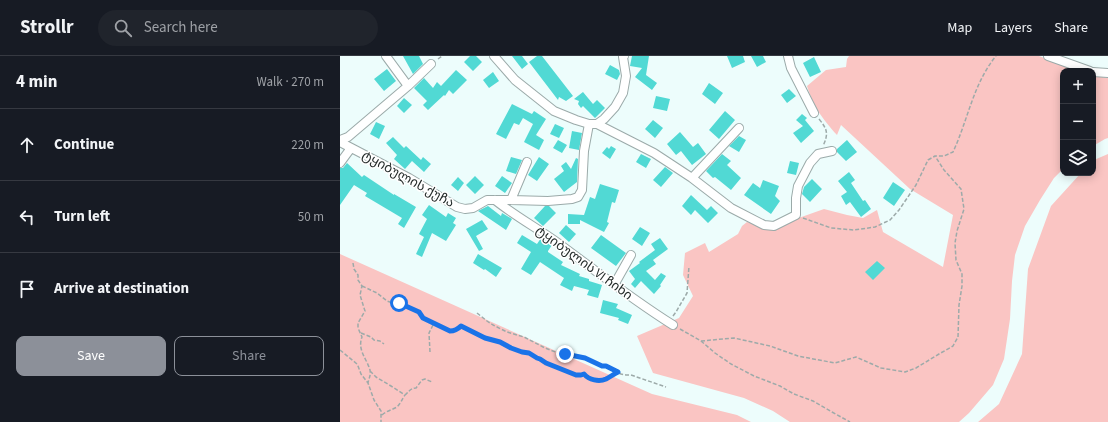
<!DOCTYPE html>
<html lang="en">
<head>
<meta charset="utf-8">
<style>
	:root { --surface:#171b24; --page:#20242c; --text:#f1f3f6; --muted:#9ea1a6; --line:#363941; --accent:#8c9099 }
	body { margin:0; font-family:"Source Sans 3","Noto Sans Georgian",sans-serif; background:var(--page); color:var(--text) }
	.controls { position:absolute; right:12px; top:12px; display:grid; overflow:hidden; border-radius:8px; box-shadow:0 2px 10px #0003 }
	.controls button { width:36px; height:36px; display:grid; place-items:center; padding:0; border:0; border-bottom:1px solid var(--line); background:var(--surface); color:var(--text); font:20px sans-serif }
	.stop { position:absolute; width:12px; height:12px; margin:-9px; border:3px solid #1a73e8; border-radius:50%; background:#fff }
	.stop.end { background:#1a73e8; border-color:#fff; box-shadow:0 1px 4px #0008 }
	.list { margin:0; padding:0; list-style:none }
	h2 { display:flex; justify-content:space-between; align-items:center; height:52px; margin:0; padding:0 16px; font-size:17px }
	h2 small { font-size:13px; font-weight:400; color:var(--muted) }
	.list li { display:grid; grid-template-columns:26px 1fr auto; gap:12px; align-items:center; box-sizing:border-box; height:72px; padding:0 16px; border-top:1px solid var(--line) }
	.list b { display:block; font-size:15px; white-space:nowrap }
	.list em { font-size:13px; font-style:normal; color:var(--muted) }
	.actions { display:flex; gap:8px; padding:12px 16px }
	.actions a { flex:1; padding:9px 0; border:1px solid var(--accent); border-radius:8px; text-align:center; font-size:14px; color:var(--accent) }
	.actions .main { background:var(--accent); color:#fff }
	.icon { flex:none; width:22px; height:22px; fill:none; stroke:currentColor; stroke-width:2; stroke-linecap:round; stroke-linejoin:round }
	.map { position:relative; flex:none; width:768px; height:366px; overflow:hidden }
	header { display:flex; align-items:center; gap:24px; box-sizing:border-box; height:56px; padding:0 20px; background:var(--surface); border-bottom:1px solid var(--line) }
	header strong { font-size:19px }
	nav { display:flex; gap:22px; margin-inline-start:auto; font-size:14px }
	.search { width:280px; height:36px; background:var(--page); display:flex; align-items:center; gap:10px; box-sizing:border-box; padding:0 14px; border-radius:22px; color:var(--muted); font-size:15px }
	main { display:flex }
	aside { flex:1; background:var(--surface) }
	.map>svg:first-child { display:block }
	.green { fill:#fac5c3 }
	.building { fill:#51d9d4 }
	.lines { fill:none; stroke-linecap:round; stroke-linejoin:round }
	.minor-casing { stroke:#9baaa9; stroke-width:10 }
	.path { stroke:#9daaa9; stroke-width:1.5; stroke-dasharray:4 2; stroke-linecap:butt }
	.minor { stroke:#fff; stroke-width:8 }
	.route { stroke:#1a73e8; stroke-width:5 }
	.labels { text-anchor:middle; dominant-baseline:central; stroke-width:3; stroke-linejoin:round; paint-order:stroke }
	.street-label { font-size:13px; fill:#242b2a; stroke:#fff }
</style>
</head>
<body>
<header>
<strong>Strollr</strong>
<div class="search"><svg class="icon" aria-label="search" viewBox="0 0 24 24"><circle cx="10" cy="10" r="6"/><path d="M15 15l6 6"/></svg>Search here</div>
<nav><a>Map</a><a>Layers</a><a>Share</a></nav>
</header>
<main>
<aside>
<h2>4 min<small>Walk · 270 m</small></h2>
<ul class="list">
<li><svg class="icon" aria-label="ahead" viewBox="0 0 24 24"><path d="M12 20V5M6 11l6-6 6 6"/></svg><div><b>Continue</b></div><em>220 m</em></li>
<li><svg class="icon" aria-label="left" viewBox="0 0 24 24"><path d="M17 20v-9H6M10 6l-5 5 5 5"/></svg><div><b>Turn left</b></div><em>50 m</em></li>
<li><svg class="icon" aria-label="arrive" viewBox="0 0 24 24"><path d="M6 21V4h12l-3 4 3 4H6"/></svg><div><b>Arrive at destination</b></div></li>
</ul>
<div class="actions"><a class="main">Save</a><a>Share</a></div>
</aside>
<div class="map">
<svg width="768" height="366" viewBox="0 0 768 366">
	<rect width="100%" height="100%" fill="#edfdfc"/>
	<path class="green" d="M509 0H699L738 15H723V113L714 122 700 144 685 170 675 199 672 225 670 263 664 303 653 329 629 357 619 366H450L433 355 404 342 313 317 297 280 339 262 353 240 343 219 345 197 365 187 369 196 398 178 402 170 407 166 434 173 453 164 484 153 507 159 523 162 537 154 543 176 603 211 613 159 570 133 501 69 497 79C482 62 474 52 467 30L486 14 506 11 507 3Z
		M753 19 768 22V82L765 83 753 90Z
		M768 98V366H638L659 348 682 298 688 213 711 150 741 117H753L754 104Z
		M0 198 312 338 397 359 411 366H0Z"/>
	<path class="building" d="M63 0H79L83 8 73 18Z
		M130 0H136L142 6 133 15 124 6Z
		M172 0H182L188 8 182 13Z
		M197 0H202L233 40 226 45 219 41 218 44 189 6Z
		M292 0H309L306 19 317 27 312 34 295 21 302 12 290 10Z
		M387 0H403L405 6 392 12Z
		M411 0H423L426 6 417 11Z
		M474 1 481 16 470 21 463 7Z
		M270 9 279 14 280 18 277 24 265 18Z
		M47 13 56 25 44 35 34 23Z
		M116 14 127 24 113 38 109 34 105 40 104 39 88 54 83 49 87 45 74 32 84 22 93 32 97 26 101 30Z
		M153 16 159 25 149 32 143 24Z
		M369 27 383 37 375 48 362 38Z
		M449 33 456 40 447 47 441 39Z
		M243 36 253 48 257 44 265 52 255 62 243 50 241 52 238 48 239 45 234 43Z
		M316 40 330 43 327 55 313 52Z
		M64 42 72 49 64 57 57 50Z
		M172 48 192 58 194 55 206 63 196 79 204 84 199 94 184 86 193 68 183 62 179 69 174 67 166 83 156 78Z
		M385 55 395 64 379 83 369 74Z
		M462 58 467 62 465 64 474 75 461 87 453 77 463 70 456 64Z
		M313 64 323 72 315 82 305 73Z
		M36 66 45 70 39 83 30 78Z
		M215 68 224 72 219 82 210 78Z
		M232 75 242 77 239 94 229 92Z
		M340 76 353 91 358 87 366 98 352 109 341 95 336 99 327 88Z
		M399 80 406 84 399 96 389 90Z
		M53 81 64 92 66 90 81 104 83 101 91 108 84 116 72 105 65 113 54 103 57 99 46 87Z
		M218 84 227 89 222 97 213 92Z
		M507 84 517 96 506 105 497 96V93Z
		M271 90 276 93 270 103 262 97 267 91 269 93Z
		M301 98 311 103 306 112 296 106Z
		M382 98 391 105 387 109 401 122 391 134 375 121 373 122 366 115Z
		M171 101 182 104 176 118 166 115Z
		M199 101 209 108 197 125 188 119Z
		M236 102 238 103 237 126 224 136 214 123 224 115 221 110 226 106 231 113Z
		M450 105 459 107 456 119 447 117Z
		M7 107 22 121 24 119 54 139V138L76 151 64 172 58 168 62 162 25 140 27 137 14 129 0 149V112H3Z
		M325 111 333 117 321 131 313 124Z
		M509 116 515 124 511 127 523 145 525 144 531 153 521 161 510 146 506 149 501 140 507 136 498 125Z
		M135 120 144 129 135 138 126 129Z
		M162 120 172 127 165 137 155 130Z
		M118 121 124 127 118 135 111 129Z
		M472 123 482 133 470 146 462 138 464 131Z
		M423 124 439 130 435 140 440 145 431 158 404 139 413 127 420 132Z
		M553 126 565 134 554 150 543 142Z
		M260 128 279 134 275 147 272 146 267 166 269 167 264 176 240 164V168H228V158L244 159 250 141 255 143Z
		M351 139 367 154 371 150 378 157 368 167 355 154 351 159 342 150Z
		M89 149 106 161 108 157 116 162 113 167 116 169 106 185 92 177 82 201 76 198 84 181 79 178 87 163 82 159Z
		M148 150 161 160 162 157 172 163 166 174 138 155Z
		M205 150H209L216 157 203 170 194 162Z
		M142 164 148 173 136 180 143 193 139 195 126 173Z
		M226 169 236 178 229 186 219 177Z
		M300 171 310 177 302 190 292 183Z
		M182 179 197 188 201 182 212 189 208 195V196L223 206 221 209 240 218 239 220 249 223V225L262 229 258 242 247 239 249 234 234 230 232 235 220 229 224 222 200 206 191 219 181 213 191 196 177 187Z
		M261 179 286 197 276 210 251 192Z
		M320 182 328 193 313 204 316 208 306 215 315 224 321 217 326 220 320 229 321 230 314 238 301 225 295 232 291 228 295 223 289 215 300 207 299 206 315 194 311 188Z
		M138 198 162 212 156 221 145 213 144 214 133 207Z
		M537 205 545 212 533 224 525 216Z
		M263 244 278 248 276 252 292 259 288 268 278 264 279 262 260 257Z"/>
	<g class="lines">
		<defs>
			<path id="minor" d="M46 0 68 30
				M154 0 175 24 214 55 236 64 249 68H257L264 63 275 51 283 37 286 20 283 1 284 0
				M448 0 451 12 474 57
				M708 0 750 15
				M753 16 768 17
				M257 68 314 97 352 122 391 152 424 169 434 170 456 159V142L458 130 470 107 478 98 492 95
				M0 84 8 81 68 30 91 8
				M0 86 69 122 117 151 125 153 133 152 147 144H171L208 145 232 143 238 141 242 134 244 95 249 68
				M0 107 11 92
				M352 122 399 72
				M155 144C175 160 197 172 218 187 256 215 293 244 333 269
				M171 144 187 106
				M274 229 291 199"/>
		</defs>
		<use href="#minor" class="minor-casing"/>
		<path class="path" d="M98 3 102 0
			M479 63C487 73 489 77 483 90
			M463 162 491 172 514 174 535 171 550 164 559 154 576 129 588 104 595 100H604L613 96C628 64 633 28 656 0
			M13 207 14 213 18 219V224L22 230 20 239 25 255 18 267V272L22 281C17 294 27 303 30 314 31 319 29 322 28 327
			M22 230 37 237 47 245 53 247H59L73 253 79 256 83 262 110 275 118 273 121 270 145 282 160 285 171 292 182 296 189 297 197 302 200 303 206 307 236 319H244C249 324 259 326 266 323 270 321 274 318 278 316
			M137 257 147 265 153 269 167 276 184 281 205 292 218 297 245 302 281 318 286 319H291L326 331
			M333 260 336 256 347 237 349 210
			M340 273 361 285 375 297 391 308 414 320 440 330 454 338 473 345 492 356 510 366
			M21 277 31 281 34 284 40 285 44 288
			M361 285 394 282 430 290 458 300 495 307 516 301 541 312 565 316 576 312 599 298 613 290 618 281 619 249 622 230V218L616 204 615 187 617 175 624 153 621 133 604 114 595 100
			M0 294 17 308 18 310 21 318 28 327 34 344 41 355V366
			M90 296 89 277 94 267
			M30 315 36 321 51 330 65 339C69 336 70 332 76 332L82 324 85 323 92 326
			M42 359C46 355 52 354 57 351 61 347 62 343 65 339"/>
		<use href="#minor" class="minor"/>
	</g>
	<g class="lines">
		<path class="route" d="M59 247 79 256 83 262 110 275C115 275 118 273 121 270L145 282 160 286 171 292 182 296 189 297 197 302 200 303 206 307 236 319H241L244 318C249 324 259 326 266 323 270 321 274 318 278 316L266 310H262L245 302 225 298"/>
	</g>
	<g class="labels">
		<g class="street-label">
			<text transform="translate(68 123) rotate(29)">ტყიბულის ქუჩა</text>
			<text transform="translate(244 207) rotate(36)">ტყიბულის VI ჩიხი</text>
		</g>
	</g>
</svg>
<div class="controls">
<button>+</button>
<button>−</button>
<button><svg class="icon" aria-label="layers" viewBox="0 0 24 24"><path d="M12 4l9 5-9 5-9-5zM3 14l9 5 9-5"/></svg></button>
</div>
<div class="stop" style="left:59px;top:247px"></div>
<div class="stop end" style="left:225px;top:298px"></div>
</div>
</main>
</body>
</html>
